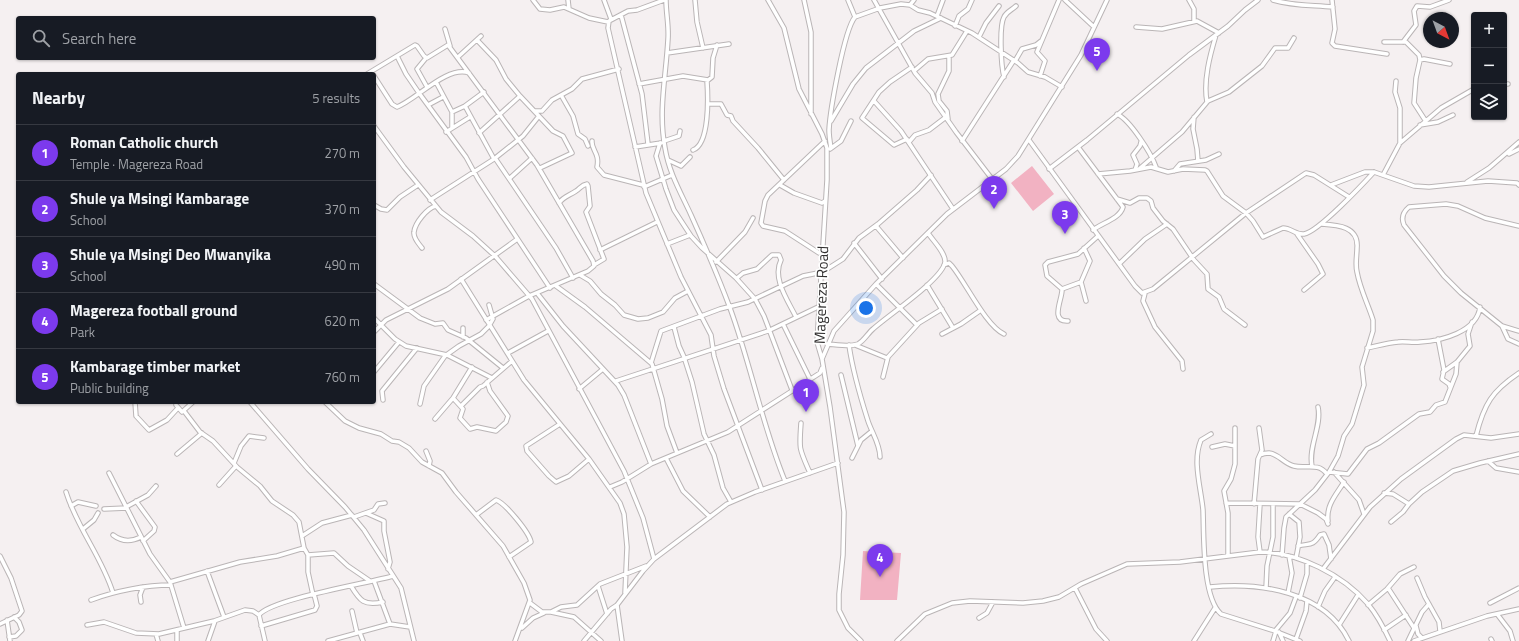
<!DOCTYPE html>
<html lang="en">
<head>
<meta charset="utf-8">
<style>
	:root { --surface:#171b24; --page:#20242c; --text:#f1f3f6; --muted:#9ea1a6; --line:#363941; --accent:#7c3aed }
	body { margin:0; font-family:"Titillium Web",sans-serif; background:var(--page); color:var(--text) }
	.controls { position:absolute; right:12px; top:12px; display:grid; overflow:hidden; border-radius:4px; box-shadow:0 1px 3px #0004 }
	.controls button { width:36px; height:36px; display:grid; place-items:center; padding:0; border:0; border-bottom:1px solid var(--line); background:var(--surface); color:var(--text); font:20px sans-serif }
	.compass { position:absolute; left:1423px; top:12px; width:36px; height:36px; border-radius:50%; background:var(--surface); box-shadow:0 1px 3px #0004; rotate:139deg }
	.you { position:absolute; left:866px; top:308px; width:14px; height:14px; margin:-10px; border:3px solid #fff; border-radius:50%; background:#1a73e8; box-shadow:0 0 0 6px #1a73e833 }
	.badge { display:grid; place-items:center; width:26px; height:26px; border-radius:50%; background:var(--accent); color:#fff; font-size:13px; font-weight:700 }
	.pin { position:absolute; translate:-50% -33px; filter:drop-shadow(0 1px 2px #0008) }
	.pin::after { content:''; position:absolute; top:21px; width:14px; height:12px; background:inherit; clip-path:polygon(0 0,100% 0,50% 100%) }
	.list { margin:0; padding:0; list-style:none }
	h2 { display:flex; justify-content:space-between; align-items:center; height:52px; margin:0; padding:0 16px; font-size:17px }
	h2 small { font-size:13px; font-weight:400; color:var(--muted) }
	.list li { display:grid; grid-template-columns:26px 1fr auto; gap:12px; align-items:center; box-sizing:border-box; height:56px; padding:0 16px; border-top:1px solid var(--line) }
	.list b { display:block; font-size:15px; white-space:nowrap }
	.list p { margin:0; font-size:13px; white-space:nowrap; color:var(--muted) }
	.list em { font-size:13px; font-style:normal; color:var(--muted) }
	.icon { flex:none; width:22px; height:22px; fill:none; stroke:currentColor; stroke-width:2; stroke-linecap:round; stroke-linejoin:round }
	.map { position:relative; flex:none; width:1519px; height:641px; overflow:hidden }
	.search { position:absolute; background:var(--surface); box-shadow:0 1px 3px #0004; left:16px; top:16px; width:360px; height:44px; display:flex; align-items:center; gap:10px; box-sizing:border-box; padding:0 14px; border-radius:4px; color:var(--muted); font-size:15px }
	.panel { position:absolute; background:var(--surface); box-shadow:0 1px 3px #0004; left:16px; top:72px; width:360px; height:332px; border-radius:4px }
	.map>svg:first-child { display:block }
	.green { fill:#f2b2c2 }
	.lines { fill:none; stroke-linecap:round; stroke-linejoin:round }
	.minor-casing { stroke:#bab5b6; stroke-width:5.5 }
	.minor { stroke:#fff; stroke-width:3.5 }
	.labels { text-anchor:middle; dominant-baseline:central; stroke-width:3.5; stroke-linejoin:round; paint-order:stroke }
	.street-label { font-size:15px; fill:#323030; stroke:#fff }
</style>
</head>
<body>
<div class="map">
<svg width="1519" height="641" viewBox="0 0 1519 641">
	<rect width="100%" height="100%" fill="#f5f0f1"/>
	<path class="green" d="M1032 166 1054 194 1033 211 1011 183Z
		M863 551 901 553 897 600H860Z"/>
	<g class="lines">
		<defs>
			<path id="minor" d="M533 0 540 9 550 10 564 7 589 18 608 22
				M568 0 569 9
				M604 0 611 19
				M664 0 637 10 628 11 609 21 608 28 646 193 681 277 711 335 714 356 724 389 762 490
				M666 0C666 13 669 26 668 39 666 77 658 110 665 148 669 173 681 193 691 215 705 246 718 276 730 308 751 365 762 425 785 481
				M695 0 697 22 703 48
				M768 0 784 28 799 89 822 134 827 148V180L817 342 822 359 830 407 844 512 843 555 839 594V610L848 628 861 641
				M804 0 811 32V114
				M848 0 855 17
				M874 0 915 73 932 93 935 102 956 132 992 179
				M1065 0 1094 27
				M1189 0 1194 9V21
				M1273 0C1293 6 1312 5 1333 7
				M1332 0 1335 29 1332 43 1335 46 1387 54
				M910 5 914 0
				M621 15 642 94 648 144
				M937 16 943 0
				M955 26 959 16 968 9 972 0
				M1136 27 1162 29 1197 21 1219 33
				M445 29 450 46
				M979 37 986 23 999 6
				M477 40 496 60 506 79 520 96 553 131 563 136 572 153 540 168
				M1384 42H1406L1419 55 1420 60
				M1403 42 1416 25 1414 11 1417 6 1430 7 1449 0
				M667 53 729 44
				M397 56 406 74 419 93 466 157 478 179 550 288
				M458 57 481 36
				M426 58 417 69 427 87
				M1015 61 1022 49 1036 45 1041 41
				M914 71 928 59 952 55 967 31
				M367 74 415 45 417 46 424 56 427 58 448 45 537 165 593 261 594 266 588 271 529 296 486 320
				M374 76 392 104 397 107C416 100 447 65 469 73
				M1040 76 1045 61 1037 52 1059 0
				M1004 77C1001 66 999 26 1004 17 1007 11 1012 10 1016 6
				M1396 81 1395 92 1400 108V143
				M436 82 452 112V127
				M639 84 683 76 708 80
				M1504 84H1508
				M561 95 573 116 578 134 585 139 588 146
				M874 101 901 131 953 209
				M1207 102C1203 81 1210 55 1216 35
				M708 104H721L727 115 731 116 733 121 758 148 784 180
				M428 105 443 97
				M465 106 494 159
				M535 111H542L552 100 572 89 582 79 619 69
				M452 112 465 106 484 92
				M1117 114C1130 120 1151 153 1156 167
				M1194 117 1193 129 1197 149 1198 161
				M948 119 947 111 939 101 938 94 949 71V56
				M1425 120 1414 103 1416 78 1420 60 1424 59 1450 64
				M831 121 853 84 866 68 914 31 941 18
				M1420 125 1438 122 1453 115
				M374 126 404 167 441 212 473 236 495 256 532 299 624 471 643 518 654 559
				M446 132 470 117
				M479 133 520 96
				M907 139 894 145 862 118 879 92 890 82 912 67
				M1029 140 1135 286 1142 293 1153 289 1246 213 1253 221 1263 237 1283 228C1291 228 1296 235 1304 234 1318 232 1363 184 1374 172
				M592 141C591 150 600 153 597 167L604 175 643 185
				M664 141 679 136 680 131
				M962 141 1014 60
				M909 142 915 135 929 130 946 117
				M660 143 656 156 666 189 674 210 691 236 702 248 736 278 755 299 764 316 792 390
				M635 147 661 143
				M1078 147 1123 207C1120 219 1101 223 1093 230
				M831 148C830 142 829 136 829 130 830 111 844 30 855 17L880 8 901 4 910 5 918 10 930 13 972 33 1018 63 1028 72 1045 77 1062 87
				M830 149 841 141 851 121
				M693 150C710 144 708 96 707 81L712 77 713 58 717 45
				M1509 154 1519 149
				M495 158 556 248 573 278
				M668 160 681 166 690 157
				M1049 169 1087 140 1189 55 1228 26 1245 10 1258 0
				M1139 169 1182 132 1208 101 1229 92 1262 66 1275 48H1288L1294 38
				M1135 170 1137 164 1133 155 1140 146 1141 142
				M1174 171 1180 164 1206 160 1219 154
				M1098 174 1130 171 1151 167 1168 172 1183 169 1205 170 1207 171 1223 196 1246 213 1306 173 1314 175 1349 197
				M1383 175 1400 143 1441 108 1474 89
				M510 178 532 158
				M1467 182 1489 168 1519 142
				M780 185 794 193 822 203 825 201
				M1331 185 1365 172H1374L1414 186 1429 187 1488 181 1517 183 1519 185
				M644 187 672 175
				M1117 199 1130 203 1139 198H1147L1151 201 1153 208 1163 221 1173 229 1194 260 1207 274 1208 289 1219 297 1224 309 1245 325
				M430 200 494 159 523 136 539 116
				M559 203C564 196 569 196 576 191 580 189 581 185 587 184L588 186 590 206 586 212 604 259 594 265
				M374 205 381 209 387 210 400 197 418 185
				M876 226 903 258
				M1519 226 1485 218 1458 206 1446 204 1409 207C1403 212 1401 218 1404 225L1444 276 1461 293 1502 326 1519 331
				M1297 234 1318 264 1323 274 1304 290
				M854 243 882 279
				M667 244 690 235
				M422 248C419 244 413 238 414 232 415 223 427 208 436 206
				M600 250 657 222
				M821 251 819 253 785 231 763 226 761 223 765 201 768 195 825 141
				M716 262 745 232 753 218
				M1119 264 1145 239 1167 224
				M944 265 949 263 952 266C966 283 986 326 1004 334
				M580 275 590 281 601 294 615 305 624 315 638 319 648 318 663 312 675 298 688 291
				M737 278 743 273 757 269 772 255H779L781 260C772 278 787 299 796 317
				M461 279 524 380 589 459 620 503 624 514 627 547 625 593
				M1081 282 1086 301
				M374 284 420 318 435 324 443 323 448 330 466 338 503 368
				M876 284 917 325
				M927 285 953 328
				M556 286 585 307 652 364 662 399 667 426 677 453
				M1062 289 1081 282 1090 261 1084 248
				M537 293 563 326 618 385 624 395 651 464
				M1145 293 1143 301 1155 327 1182 361 1183 369
				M374 318 395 339 406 346 447 355 492 378
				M1068 321C1049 322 1063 298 1062 289L1047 276 1045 265 1048 262 1078 254 1098 236
				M783 324 810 379
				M1502 326 1508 339 1519 344
				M674 327 679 346 684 357 692 382 704 434 714 455 723 488 731 502
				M374 332 386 320 448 289 516 240
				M942 334 961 324 981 310
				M463 337V328
				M1438 339 1444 370 1442 379 1449 384 1450 387
				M827 344C835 345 850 347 858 344 864 341 868 333 873 329 887 316 943 279 945 262 946 253 933 241 928 233
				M849 345C852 367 861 399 868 421 872 433 880 444 880 457
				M855 345 887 358
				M1367 348C1377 346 1387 343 1398 342 1405 341 1412 343 1420 342 1441 341 1477 332 1480 307
				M508 353 548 331
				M822 359 834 331 876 284 947 214 1006 169 1018 156 1081 55 1107 0
				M651 363 661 331 720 309 748 302 803 276 818 273 820 270 821 273 843 259 859 238 878 224 917 190 931 175
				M374 372 399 342
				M1443 372 1457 362 1470 346 1468 334 1472 322
				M841 375 858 446
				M883 377 888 357 919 323 942 309
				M616 381 768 331 818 307
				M579 389 603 369
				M453 398 463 409 460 418 470 429 477 427 496 431 506 422 508 416 490 391 487 382
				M383 400 382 391 417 348
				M135 402 136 416 149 430 167 420 178 408
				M176 402V405L182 412 193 402
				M250 402 308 469 345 507 364 530 401 588 414 641
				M325 402 345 421 359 428 381 434 392 441 399 442 409 448 422 462 442 473 456 492 503 546 524 583 530 600 515 641
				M420 404 424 386 445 356 459 346 481 334 489 326 493 319 489 305
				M461 406 480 387 483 386 512 361
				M184 411 200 432 213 441 237 467 260 486 272 501 293 515 299 522 304 548 308 555V572L313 595
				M435 419 453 398 472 367
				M801 423C799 450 799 448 810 473
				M560 424 526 446 527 451 549 476 556 482 569 476 589 459
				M1211 434 1201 440C1192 461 1201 488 1203 510 1204 535 1202 597 1221 614L1275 631 1300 641
				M1476 436C1484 404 1492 391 1519 373
				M1212 447 1225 444 1235 446
				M426 451 430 461 429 466
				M177 454 202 433
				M1260 455C1262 454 1266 453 1269 453 1279 454 1284 464 1294 466 1306 469 1318 462 1327 474
				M666 458 683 491 710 517
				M852 458 861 440 872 431
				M1488 461 1496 468 1519 472
				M234 463 241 446 249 436 264 438
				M1312 466C1308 447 1322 426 1318 407
				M1329 472 1348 474 1367 449 1379 443 1419 414 1430 412 1436 405 1445 402 1456 374 1457 362
				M1334 472 1359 500 1364 514
				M109 473 150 554 170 582 184 628
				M219 485 236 466
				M610 487 622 482 651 464 728 432 820 373 822 368
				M66 492C77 528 102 557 113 593
				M1384 493 1393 494 1409 504 1422 492 1453 471 1480 463 1519 454
				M136 501 155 527 154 531 143 541
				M1226 503 1300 504 1318 513 1326 519 1328 524
				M1254 504 1258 459 1262 450 1259 428
				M1260 504 1258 537 1260 552
				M71 506 78 502 96 506
				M126 507 148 495 156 486
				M104 509 127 508
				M366 513 384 521V531L390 562 388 569
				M1289 514 1299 522 1300 537 1296 558
				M476 515 496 500C505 503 529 532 531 542L509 557
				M354 517 374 510 378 504 385 503
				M1328 521C1326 505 1336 495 1344 482
				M1391 522 1403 512 1409 504
				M83 529 94 520 98 513
				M113 535C122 542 131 542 141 537
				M302 536 322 523 352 515
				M1298 546C1310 543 1312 547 1320 535L1324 534 1329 545 1331 559
				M308 555 334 553 348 566 370 581
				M1228 555V513L1224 491 1231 479 1235 464V428
				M1282 555 1284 528 1286 517 1315 490 1329 472 1338 456 1344 436 1352 424 1364 385 1362 367 1373 331V320C1368 304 1360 289 1357 272 1355 264 1357 256 1357 248 1359 226 1337 225 1321 224
				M0 556 11 578 22 611 19 615 0 624
				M1323 569 1370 507 1401 479 1456 439 1464 435 1491 438 1519 434
				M207 571 224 617
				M1417 578 1425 597 1439 622 1440 631
				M374 581 390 624
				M170 582 240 562 277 556 304 548
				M351 586C360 601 364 606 383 602
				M598 586 607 614
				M1210 587C1259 582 1325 591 1349 641
				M1075 588 1096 629 1107 641
				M1266 588 1267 566 1273 537V505
				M1388 588 1414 628
				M1288 593 1292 573 1289 556
				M1300 598 1307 574V562
				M91 600C115 591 146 585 171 585
				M141 602 140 595 143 587
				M530 603 542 612H551L574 617 601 641
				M1490 603 1519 588
				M1368 605 1387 589 1400 574 1414 567
				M1318 607 1325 591 1335 577
				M352 611 357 633
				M551 612 561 607 577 605 600 584 646 566
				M1497 614 1510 631 1513 641
				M979 618 987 613 993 602
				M7 620 10 641
				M87 625 104 622 136 633 159 634 214 621 245 610 253 611 259 615
				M1339 625 1358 595
				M261 626 315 610 317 606 314 594
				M1416 626 1418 634 1422 638
				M522 628 533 618 544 613
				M177 630V641
				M1384 630 1406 615
				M1275 631 1290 613 1296 597
				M1279 632 1283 641
				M360 633 363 641
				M156 634 158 641
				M9 637 16 636 22 630 19 622 14 617
				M1296 639 1306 611 1307 601
				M1491 639 1492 641
				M208 641 215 621
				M265 641 259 615C271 599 369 583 393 576
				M328 641 390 624 410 627
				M584 641 611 609 617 605
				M622 641 617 605 643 571 654 559 727 504 755 492 838 463
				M897 641 925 614 952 603 970 601 1023 603 1043 601 1059 597 1081 584 1127 564 1180 562 1260 552C1298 552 1343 575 1368 604 1377 615 1384 628 1390 641
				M1194 641 1215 608
				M1273 641 1276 631
				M1408 641 1422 612 1429 604
				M1414 641 1487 616 1519 609"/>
		</defs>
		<use href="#minor" class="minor-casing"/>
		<use href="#minor" class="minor"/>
	</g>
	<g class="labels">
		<g class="street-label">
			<text transform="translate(821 295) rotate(-88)">Magereza Road</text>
		</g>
	</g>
</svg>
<div class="controls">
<button>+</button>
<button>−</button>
<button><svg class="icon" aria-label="layers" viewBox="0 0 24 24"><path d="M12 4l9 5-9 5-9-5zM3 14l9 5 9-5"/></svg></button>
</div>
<svg class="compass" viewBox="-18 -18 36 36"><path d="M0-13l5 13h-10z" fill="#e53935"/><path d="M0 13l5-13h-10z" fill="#9ea1a6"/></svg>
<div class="you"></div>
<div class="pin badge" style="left:806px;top:412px">1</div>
<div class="pin badge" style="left:994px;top:209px">2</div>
<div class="pin badge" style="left:1065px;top:234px">3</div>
<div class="pin badge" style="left:880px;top:577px">4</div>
<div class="pin badge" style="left:1097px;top:71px">5</div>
<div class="search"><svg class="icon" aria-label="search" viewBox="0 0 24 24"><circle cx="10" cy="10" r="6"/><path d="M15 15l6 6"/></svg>Search here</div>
<section class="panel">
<h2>Nearby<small>5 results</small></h2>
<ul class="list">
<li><span class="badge">1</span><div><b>Roman Catholic church</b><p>Temple · Magereza Road</p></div><em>270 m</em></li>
<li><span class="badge">2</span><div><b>Shule ya Msingi Kambarage</b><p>School</p></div><em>370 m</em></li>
<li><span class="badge">3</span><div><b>Shule ya Msingi Deo Mwanyika</b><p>School</p></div><em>490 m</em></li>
<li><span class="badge">4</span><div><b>Magereza football ground</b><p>Park</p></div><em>620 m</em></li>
<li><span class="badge">5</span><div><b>Kambarage timber market</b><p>Public building</p></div><em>760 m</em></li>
</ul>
</section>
</div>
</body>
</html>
